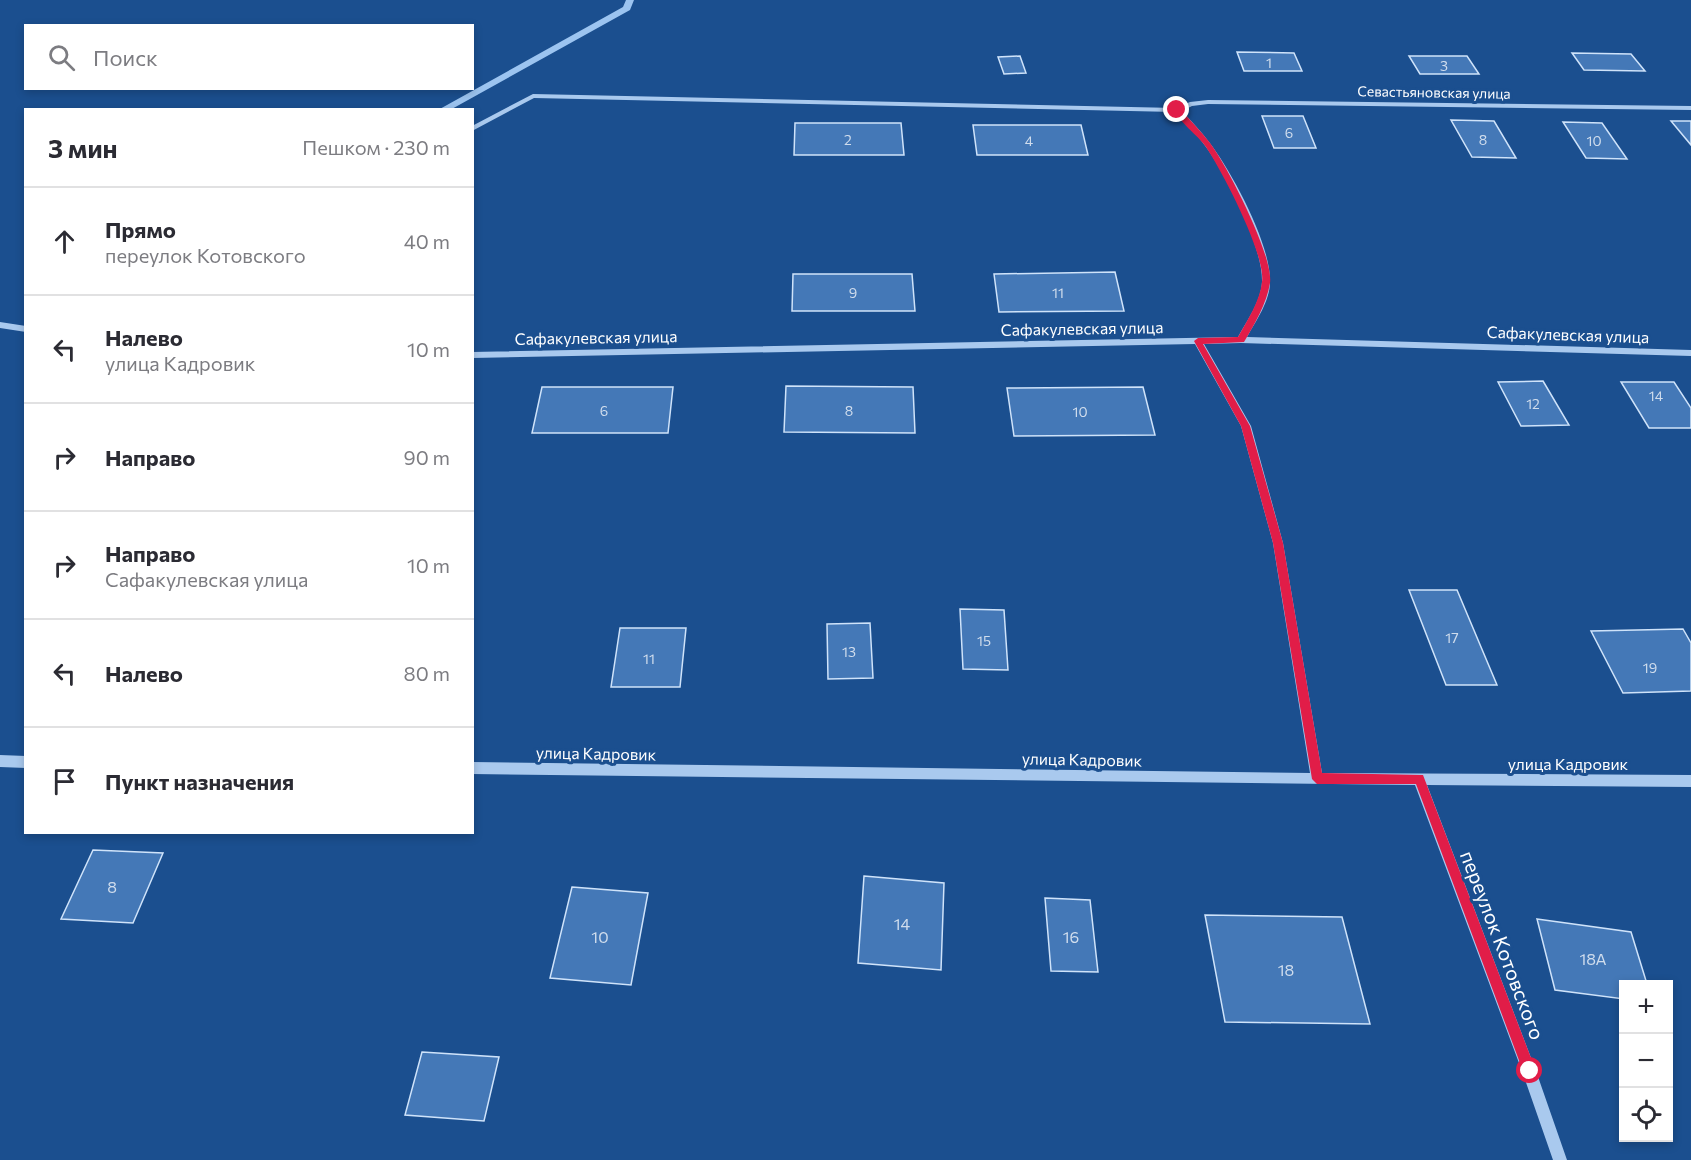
<!DOCTYPE html>
<html lang="ru">
<head>
<meta charset="utf-8">
<style>
	:root { --surface:#fff; --page:#f2f2f3; --text:#2b2b33; --muted:#7c7c81; --line:#e1e1e2 }
	body { margin:0; font-family:Commissioner,sans-serif; background:var(--page); color:var(--text) }
	.controls { position:absolute; right:18px; bottom:18px; display:grid; overflow:hidden; border-radius:0px; box-shadow:0 3px 9px #0003 }
	.controls button { width:54px; height:54px; display:grid; place-items:center; padding:0; border:0; border-bottom:2px solid var(--line); background:var(--surface); color:var(--text); font:30px sans-serif }
	.stop { position:absolute; width:18px; height:18px; margin:-14px; border:4px solid #e11d48; border-radius:50%; background:#fff }
	.stop.end { background:#e11d48; border-color:#fff; box-shadow:0 2px 6px #0008 }
	.list { margin:0; padding:0; list-style:none }
	h2 { display:flex; justify-content:space-between; align-items:center; height:78px; margin:0; padding:0 24px; font-size:26px }
	h2 small { font-size:20px; font-weight:400; color:var(--muted) }
	.list li { display:grid; grid-template-columns:39px 1fr auto; gap:18px; align-items:center; box-sizing:border-box; height:108px; padding:0 24px; border-top:2px solid var(--line) }
	.list b { display:block; font-size:22px; white-space:nowrap }
	.list p { margin:0; font-size:20px; white-space:nowrap; color:var(--muted) }
	.list em { font-size:20px; font-style:normal; color:var(--muted) }
	.icon { flex:none; width:33px; height:33px; fill:none; stroke:currentColor; stroke-width:2; stroke-linecap:round; stroke-linejoin:round }
	.map { position:relative; flex:none; width:1691px; height:1160px; overflow:hidden }
	.search { position:absolute; background:var(--surface); box-shadow:0 3px 9px #0003; left:24px; top:24px; width:450px; height:66px; display:flex; align-items:center; gap:15px; box-sizing:border-box; padding:0 21px; border-radius:0px; color:var(--muted); font-size:22px }
	.panel { position:absolute; background:var(--surface); box-shadow:0 3px 9px #0003; left:24px; top:108px; width:450px; height:726px; border-radius:0px }
	.map>svg:first-child { display:block }
	.lines { fill:none; stroke-linecap:round; stroke-linejoin:round }
	.stream { fill:#9cc4f0; fill-rule:evenodd }
	.building { fill:#4478b7; stroke:#cfe3fa; stroke-width:1.5 }
	.minor { fill:#a9c9ee; fill-rule:evenodd }
	.route { fill:#e11d48 }
	.labels { text-anchor:middle; dominant-baseline:central; stroke-width:6; stroke-linejoin:round; paint-order:stroke }
	.number-label { font-size:14px; fill:#d0dded }
	.far-street-label { font-size:14px; fill:#fff; stroke:#1b4f8f }
	.street-label { font-size:16px; fill:#fff; stroke:#1b4f8f }
	.near-number-label { font-size:16px; fill:#d0dded }
	.near-street-label { font-size:20px; fill:#fff; stroke:#1b4f8f }
</style>
</head>
<body>
<div class="map">
<svg width="1691" height="1160" viewBox="0 0 1691 1160">
	<rect width="100%" height="100%" fill="#1b4f8f"/>
	<g class="lines">
		<path class="stream" d="M626 0H634L630 10 450 110H438L623 7Z"/>
	</g>
	<path class="building" d="M1237 52 1294 53 1302 71H1244Z
		M1572 53 1631 54 1645 71 1584 70Z
		M1020 56 1026 73 1004 74 998 57Z
		M1409 56H1467L1479 74H1420Z
		M1262 116H1303L1316 148H1274Z
		M1451 120 1494 121 1516 158 1472 157Z
		M1671 121H1691V145Z
		M1563 122 1602 123 1627 159 1586 158Z
		M795 123H901L904 155H794Z
		M973 125H1081L1088 155H977Z
		M1115 272 1124 311 999 312 994 274Z
		M793 274H912L915 311H792Z
		M1543 381 1569 425 1521 426 1498 382Z
		M1621 382H1674L1691 408V428H1649Z
		M786 386 913 387 915 433 784 432Z
		M542 387H673L668 433H532Z
		M1143 387 1155 435 1014 436 1007 388Z
		M1409 590H1457L1497 685H1446Z
		M960 609 1004 610 1008 670 963 669Z
		M870 623 873 678 828 679 827 624Z
		M620 628H686L680 687H611Z
		M1683 629 1691 643V691L1623 693 1591 631Z
		M93 850 163 853 133 923 61 919Z
		M864 876 944 883 941 970 858 963Z
		M572 887 648 893 631 985 550 978Z
		M1045 898 1090 900 1098 972 1051 971Z
		M1205 915 1342 917 1370 1024 1225 1022Z
		M1537 919 1631 932 1647 984H1624V999L1555 990Z
		M422 1052 499 1057 484 1121 405 1115Z"/>
	<g class="lines">
		<path class="minor" d="M533 94 1176 108 1190 102 1208 100 1691 106V110L1208 104 1192 106 1182 111C1191 121 1201 131 1209 142 1232 172 1271 244 1270 282 1270 301 1256 321 1247 337L1691 350V356L1241 343 1204 344 1251 426 1283 543 1322 773 1691 775V787L1427 785 1536 1071 1567 1160H1553L1522 1071 1415 785 472 774V762L1310 773 1273 543 1241 426 1195 344 472 358V352L1238 337C1247 321 1261 301 1262 282 1263 246 1227 176 1206 147 1197 134 1185 123 1175 112L534 98 472 131V126Z
			M0 322 26 326V332L0 328Z
			M0 755 26 756V768L0 767Z"/>
	</g>
	<path class="route" d="M1175 109H1180C1190 120 1201 131 1210 143 1227 165 1274 257 1270 283 1267 303 1254 325 1244 342L1203 344 1250 426 1283 543 1322 773 1423 775 1536 1071 1534 1075 1530 1077 1525 1075 1523 1071 1416 784H1317L1312 779 1273 543 1241 426 1194 341 1198 338 1238 337C1247 321 1260 301 1262 282 1266 255 1222 171 1206 147 1198 135 1178 122 1175 109Z"/>
	<g class="labels">
		<g class="number-label">
			<text x="1269" y="62">1</text>
			<text x="1444" y="65">3</text>
			<text x="1289" y="132">6</text>
			<text x="848" y="139">2</text>
			<text x="1483" y="139">8</text>
			<text x="1029" y="140">4</text>
			<text x="1594" y="140">10</text>
			<text x="853" y="292">9</text>
			<text x="1058" y="292">11</text>
			<text x="1656" y="395">14</text>
			<text x="1533" y="403">12</text>
			<text x="604" y="410">6</text>
			<text x="849" y="410">8</text>
			<text x="1080" y="411">10</text>
			<text x="1452" y="637">17</text>
			<text x="984" y="640">15</text>
			<text x="849" y="651">13</text>
			<text x="649" y="658">11</text>
			<text x="1650" y="667">19</text>
		</g>
		<g class="far-street-label">
			<text transform="translate(1434 92) rotate(1)">Севастьяновская улица</text>
		</g>
		<g class="street-label">
			<text transform="translate(1082 328) rotate(-1)">Сафакулевская улица</text>
			<text transform="translate(1568 334) rotate(2)">Сафакулевская улица</text>
			<text transform="translate(596 337) rotate(-1)">Сафакулевская улица</text>
			<text transform="translate(596 753) rotate(1)">улица Кадровик</text>
			<text transform="translate(1082 759) rotate(1)">улица Кадровик</text>
			<text x="1568" y="763">улица Кадровик</text>
		</g>
		<g class="near-number-label">
			<text x="112" y="886">8</text>
			<text x="902" y="923">14</text>
			<text x="600" y="936">10</text>
			<text x="1071" y="936">16</text>
			<text x="1593" y="958">18А</text>
			<text x="1286" y="969">18</text>
		</g>
		<g class="near-street-label">
			<text transform="translate(1503 945) rotate(69)">переулок Котовского</text>
		</g>
	</g>
</svg>
<div class="controls">
<button>+</button>
<button>−</button>
<button><svg class="icon" aria-label="locate" viewBox="0 0 24 24"><circle cx="12" cy="12" r="6"/><path d="M12 2v4M12 18v4M2 12h4M18 12h4"/></svg></button>
</div>
<div class="stop" style="left:1530px;top:1071px"></div>
<div class="stop end" style="left:1177px;top:110px"></div>
<div class="search"><svg class="icon" aria-label="search" viewBox="0 0 24 24"><circle cx="10" cy="10" r="6"/><path d="M15 15l6 6"/></svg>Поиск</div>
<section class="panel">
<h2>3 мин<small>Пешком · 230 m</small></h2>
<ul class="list">
<li><svg class="icon" aria-label="ahead" viewBox="0 0 24 24"><path d="M12 20V5M6 11l6-6 6 6"/></svg><div><b>Прямо</b><p>переулок Котовского</p></div><em>40 m</em></li>
<li><svg class="icon" aria-label="left" viewBox="0 0 24 24"><path d="M17 20v-9H6M10 6l-5 5 5 5"/></svg><div><b>Налево</b><p>улица Кадровик</p></div><em>10 m</em></li>
<li><svg class="icon" aria-label="right" viewBox="0 0 24 24"><path d="M7 20v-9h11M14 6l5 5-5 5"/></svg><div><b>Направо</b></div><em>90 m</em></li>
<li><svg class="icon" aria-label="right" viewBox="0 0 24 24"><path d="M7 20v-9h11M14 6l5 5-5 5"/></svg><div><b>Направо</b><p>Сафакулевская улица</p></div><em>10 m</em></li>
<li><svg class="icon" aria-label="left" viewBox="0 0 24 24"><path d="M17 20v-9H6M10 6l-5 5 5 5"/></svg><div><b>Налево</b></div><em>80 m</em></li>
<li><svg class="icon" aria-label="arrive" viewBox="0 0 24 24"><path d="M6 21V4h12l-3 4 3 4H6"/></svg><div><b>Пункт назначения</b></div></li>
</ul>
</section>
</div>
</body>
</html>
